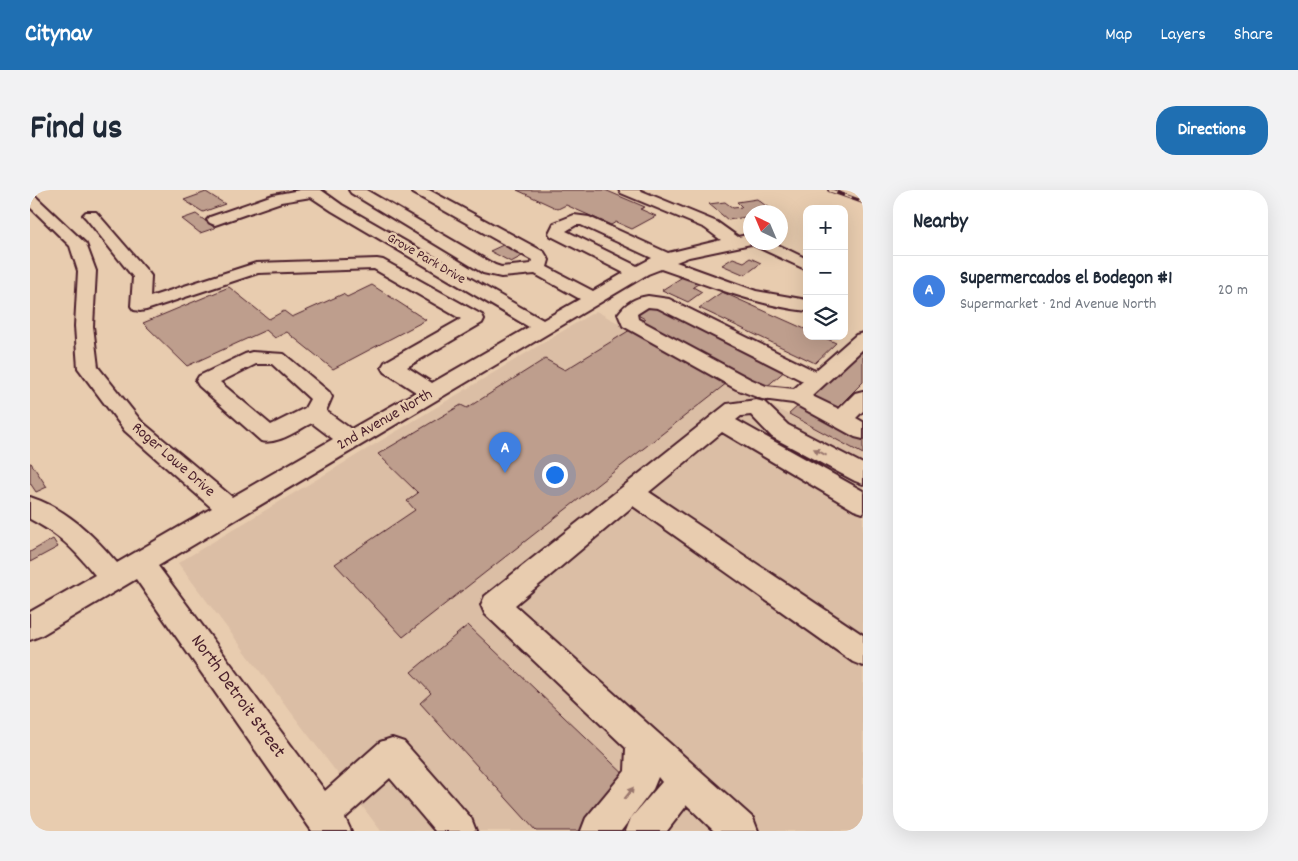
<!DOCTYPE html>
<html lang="en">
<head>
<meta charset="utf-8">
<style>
	:root { --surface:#fff; --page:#f2f2f3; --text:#1f2937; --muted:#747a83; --line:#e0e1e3; --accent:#1f6fb2 }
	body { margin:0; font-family:Dekko,sans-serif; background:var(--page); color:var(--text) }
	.controls { position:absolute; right:15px; top:15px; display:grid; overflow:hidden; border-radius:10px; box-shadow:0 5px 20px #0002 }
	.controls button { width:45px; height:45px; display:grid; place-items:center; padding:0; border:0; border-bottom:1px solid var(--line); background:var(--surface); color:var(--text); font:25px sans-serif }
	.compass { position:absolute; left:713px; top:15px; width:45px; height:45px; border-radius:50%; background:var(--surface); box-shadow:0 5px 20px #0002; rotate:316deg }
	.you { position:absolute; left:524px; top:284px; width:18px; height:18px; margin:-12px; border:4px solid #fff; border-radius:50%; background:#1a73e8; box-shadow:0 0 0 8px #1a73e833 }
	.badge { display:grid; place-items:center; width:32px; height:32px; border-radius:50%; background:var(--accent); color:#fff; font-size:16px; font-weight:700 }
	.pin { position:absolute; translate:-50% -41px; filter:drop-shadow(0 1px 2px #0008) }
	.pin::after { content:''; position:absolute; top:26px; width:18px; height:15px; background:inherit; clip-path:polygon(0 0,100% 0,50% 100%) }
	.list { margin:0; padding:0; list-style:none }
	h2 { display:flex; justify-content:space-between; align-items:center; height:65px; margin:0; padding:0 20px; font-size:21px }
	h2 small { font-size:16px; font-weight:400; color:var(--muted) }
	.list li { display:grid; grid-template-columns:32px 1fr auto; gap:15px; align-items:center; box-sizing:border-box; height:70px; padding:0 20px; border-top:1px solid var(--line) }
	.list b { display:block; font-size:19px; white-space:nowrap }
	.list p { margin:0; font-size:16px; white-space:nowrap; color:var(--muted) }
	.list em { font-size:16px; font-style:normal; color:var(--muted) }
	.icon { flex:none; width:28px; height:28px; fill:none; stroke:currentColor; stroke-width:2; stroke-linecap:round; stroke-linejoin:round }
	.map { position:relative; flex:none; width:833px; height:641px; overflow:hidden; border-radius:20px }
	header { display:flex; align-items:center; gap:30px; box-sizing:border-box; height:70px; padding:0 25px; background:var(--accent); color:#fff }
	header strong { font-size:24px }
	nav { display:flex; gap:28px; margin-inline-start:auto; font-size:18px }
	.intro { display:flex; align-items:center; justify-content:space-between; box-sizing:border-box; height:120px; padding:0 30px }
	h1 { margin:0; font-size:35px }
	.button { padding:12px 22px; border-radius:20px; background:var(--accent); color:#fff; font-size:18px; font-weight:700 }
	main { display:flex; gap:30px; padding:0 30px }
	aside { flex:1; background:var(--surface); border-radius:20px; box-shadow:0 5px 20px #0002 }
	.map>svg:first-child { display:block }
	.built { fill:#dbbea5 }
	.building { fill:#be9e8d; stroke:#4a1f2b }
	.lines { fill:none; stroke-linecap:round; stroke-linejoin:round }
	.minor-casing { stroke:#4a1f2b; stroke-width:4 }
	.minor { fill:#e8ccaf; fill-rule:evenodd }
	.rail-casing { stroke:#4a1f2b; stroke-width:4 }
	.rail { stroke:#e8ccaf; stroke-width:2.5; stroke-dasharray:8; stroke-linecap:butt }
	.oneway { fill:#99766d }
	.labels { text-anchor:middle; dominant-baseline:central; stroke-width:5; stroke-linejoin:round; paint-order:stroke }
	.far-street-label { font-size:14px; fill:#4a1f2b; stroke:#e8ccaf }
	.street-label { font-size:16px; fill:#4a1f2b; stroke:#e8ccaf }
	.near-street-label { font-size:19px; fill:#4a1f2b; stroke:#e8ccaf }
</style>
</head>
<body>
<header>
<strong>Citynav</strong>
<nav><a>Map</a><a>Layers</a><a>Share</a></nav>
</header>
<div class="intro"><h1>Find us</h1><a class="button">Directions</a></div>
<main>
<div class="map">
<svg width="833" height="641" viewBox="0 0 833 641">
	<rect width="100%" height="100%" fill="#e8ccaf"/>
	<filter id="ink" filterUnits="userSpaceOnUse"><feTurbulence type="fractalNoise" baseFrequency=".02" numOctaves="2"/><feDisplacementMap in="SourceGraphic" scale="10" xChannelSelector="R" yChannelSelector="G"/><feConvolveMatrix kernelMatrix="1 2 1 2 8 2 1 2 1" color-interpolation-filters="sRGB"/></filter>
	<g filter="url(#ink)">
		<path class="built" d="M566 121 833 265V641H351L148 373Z"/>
		<path class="building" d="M487 0H575L615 17 610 19 626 26 602 39 586 32 581 35 536 15 528 19Z
			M176 2 195 14 173 22 154 10Z
			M727 9 744 22H721V31L716 27 698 30 679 14 695 12 703 18 712 17 707 12Z
			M166 24 185 38 170 43 152 29Z
			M473 55 494 65 481 72 460 61Z
			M703 68 714 72 720 68 731 73 715 85 692 75Z
			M654 86 670 93 663 97 672 102 658 112 632 100Z
			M342 95 396 130 303 179 257 142 245 148 236 140 157 176 113 133 199 97 239 129 254 121 262 127 313 104 317 107Z
			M692 102 777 140V146H791L806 153 785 173 669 118Z
			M620 115 629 119 633 117 757 179 735 198 610 132 615 129 606 124Z
			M600 140 697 193 373 447 305 374 385 320 377 311 388 303 348 264 431 215 437 218 515 169 535 180Z
			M833 156V192L805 220 779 207Z
			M768 216 833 250V264L759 224Z
			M0 273H1L17 297 6 302 0 293Z
			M23 349 28 357 0 372V362Z
			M438 435 602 592 560 641H506L390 513 401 503 381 482Z"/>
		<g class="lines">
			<defs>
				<path id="minor" d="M270 0H291L312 15 513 130 550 109 505 84 471 87 453 83 321 3 319 0H336L465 75 471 77 501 74 502 70 383 3 381 0H399L514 62 519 70 517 77 563 101 594 83 521 46 519 43 524 33 544 25 559 27 638 63 691 50 675 38 591 3 589 0H609L687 32 708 47 721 44V52H742L777 69V80L721 54 659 67 646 72 726 101 777 110V121C725 115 679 95 631 79L618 84 128 376 295 601 350 552 362 548 374 552 441 628 446 641H405L360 588 315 628 321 641H282L106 389 10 446 0 450V422L65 385C43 358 30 345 0 329V307C37 319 62 344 87 373L182 318 95 241 48 178 45 136 48 81 40 56 0 17V5L5 6 56 54 66 81 63 136 68 177 111 231 202 307 303 249 282 233C267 240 248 255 231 251L169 196 166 191 169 186 215 164 222 162 254 164 299 202 302 207 296 221 321 239 386 202 355 182 352 177 355 172 431 129 344 79 228 83 116 120 110 121 104 120 101 116 103 87 56 28 53 25 56 22H66L118 82 121 86 120 107 226 73 347 69 353 70 452 125 454 129 452 133 377 177 402 193 499 137 302 21 281 7 251 12 185 35 180 33 177 30 180 27 243 5ZM546 35H551L622 68 607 76 536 41ZM226 174H242L280 209 275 218 241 235 190 192Z
					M618 106 639 109 785 181 826 145 833 143V159L782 206 809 219 825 203 833 201V221L826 228 833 232V249L825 247 763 213 732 209 706 199 593 136 588 124C596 113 604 108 618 106ZM618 117 628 118 773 191 764 199 736 196 720 189 608 129 607 124Z
					M726 210 734 212 758 235 833 274V294L825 291 742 247 721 225 711 226 706 230 833 301V323L824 320 692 242 619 302 833 445V476L823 472 603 316 485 415 723 628 728 641H684L657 615 637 641H596L601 628 632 592 628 587 623 599 591 641H551L556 628 595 581 596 558 455 424 451 415 455 406 697 214Z"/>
			</defs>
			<use href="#minor" class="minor-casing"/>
			<use href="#minor" class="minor"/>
			<defs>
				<path id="rail" d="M799 0 833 12"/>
			</defs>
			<use href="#rail" class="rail-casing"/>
			<use href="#rail" class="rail"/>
		</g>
		<defs><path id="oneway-solid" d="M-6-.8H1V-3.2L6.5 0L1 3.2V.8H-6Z" transform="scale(1.25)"/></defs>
		<g class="oneway">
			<use href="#oneway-solid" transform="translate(790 262) rotate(-152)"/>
			<use href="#oneway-solid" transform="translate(599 603) rotate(-52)"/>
		</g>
	</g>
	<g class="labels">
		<g class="far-street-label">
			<text transform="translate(396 69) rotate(30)">Grove Park Drive</text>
		</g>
		<g class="street-label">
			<text transform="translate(355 230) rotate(-30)">2nd Avenue North</text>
			<text transform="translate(143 270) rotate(41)">Roger Lowe Drive</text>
		</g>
		<g class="near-street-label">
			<text transform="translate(207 507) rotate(54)">North Detroit Street</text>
		</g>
	</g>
</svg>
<div class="controls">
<button>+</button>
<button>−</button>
<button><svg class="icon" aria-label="layers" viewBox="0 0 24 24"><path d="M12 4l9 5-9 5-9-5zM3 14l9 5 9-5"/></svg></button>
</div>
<svg class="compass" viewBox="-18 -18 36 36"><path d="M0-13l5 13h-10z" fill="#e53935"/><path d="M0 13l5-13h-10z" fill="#747a83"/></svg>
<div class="you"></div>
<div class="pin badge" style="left:475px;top:283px;background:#3f7fe0">A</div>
</div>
<aside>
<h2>Nearby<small></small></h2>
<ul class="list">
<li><span class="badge" style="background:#3f7fe0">A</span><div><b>Supermercados el Bodegon #1</b><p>Supermarket · 2nd Avenue North</p></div><em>20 m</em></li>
</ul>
</aside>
</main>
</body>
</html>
